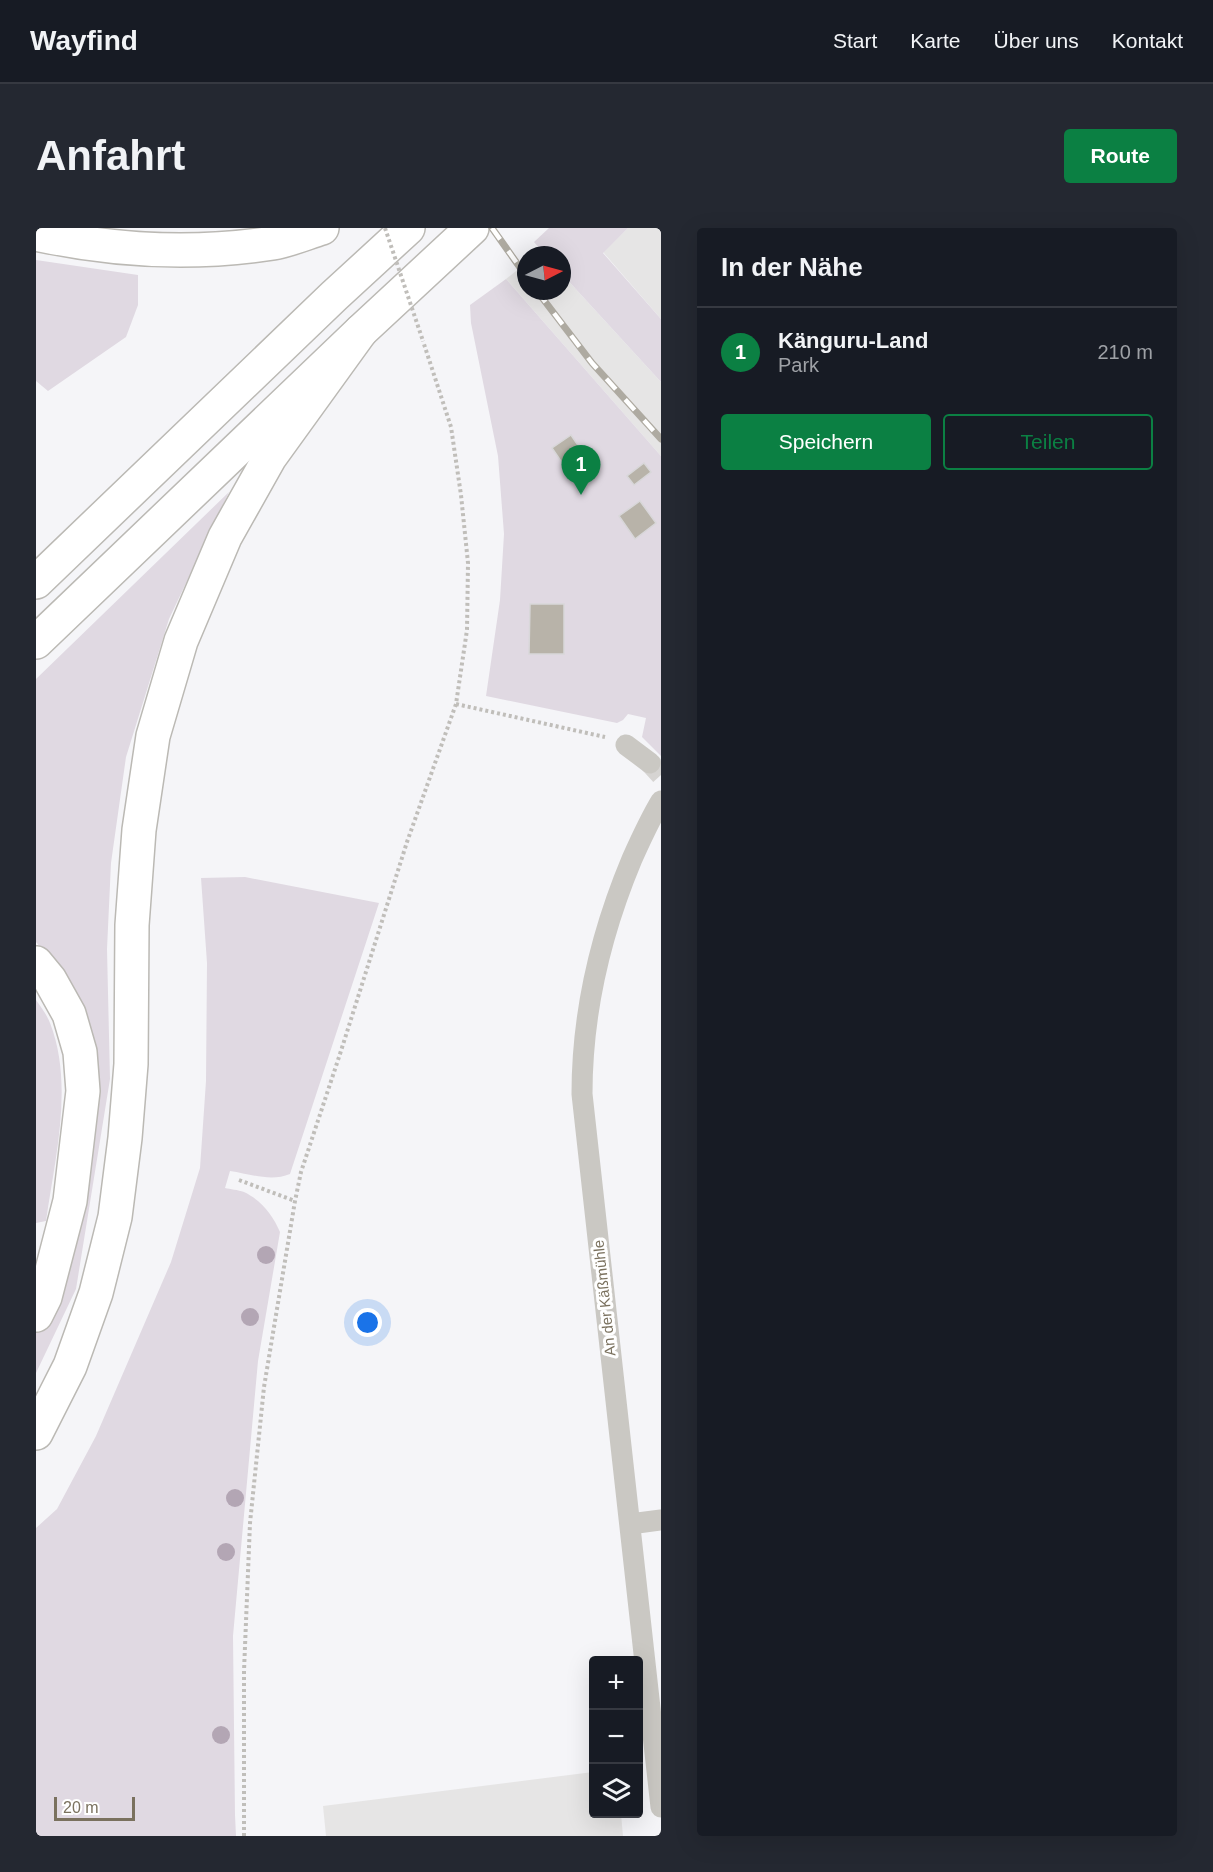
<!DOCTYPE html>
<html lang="de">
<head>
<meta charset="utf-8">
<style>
	:root { --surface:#171b24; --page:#242831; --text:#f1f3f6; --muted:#9ea1a6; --line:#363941; --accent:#0b8043 }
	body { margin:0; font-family:Helvetica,sans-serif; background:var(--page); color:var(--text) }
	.controls { position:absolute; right:18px; bottom:18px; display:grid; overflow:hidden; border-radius:6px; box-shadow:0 6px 24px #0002 }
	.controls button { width:54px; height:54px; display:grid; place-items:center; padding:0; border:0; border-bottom:2px solid var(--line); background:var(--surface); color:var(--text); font:30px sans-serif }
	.compass { position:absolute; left:481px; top:18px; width:54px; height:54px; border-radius:50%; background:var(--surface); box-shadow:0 6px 24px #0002; rotate:84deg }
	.scale { position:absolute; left:18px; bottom:15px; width:81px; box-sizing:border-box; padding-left:6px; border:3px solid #7a715e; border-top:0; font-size:16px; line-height:21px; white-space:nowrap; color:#7a715e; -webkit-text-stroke:4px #fff; paint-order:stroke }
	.you { position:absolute; left:332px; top:1095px; width:21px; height:21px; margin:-15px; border:4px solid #fff; border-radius:50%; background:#1a73e8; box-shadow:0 0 0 9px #1a73e833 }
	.badge { display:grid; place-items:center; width:39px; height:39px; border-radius:50%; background:var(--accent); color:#fff; font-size:20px; font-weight:700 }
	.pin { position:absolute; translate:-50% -50px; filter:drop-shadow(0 2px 3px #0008) }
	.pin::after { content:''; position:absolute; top:32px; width:21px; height:18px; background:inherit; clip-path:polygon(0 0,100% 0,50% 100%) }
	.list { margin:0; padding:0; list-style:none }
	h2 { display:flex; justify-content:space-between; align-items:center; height:78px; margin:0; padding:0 24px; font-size:26px }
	h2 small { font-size:20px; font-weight:400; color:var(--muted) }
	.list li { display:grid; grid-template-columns:39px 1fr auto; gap:18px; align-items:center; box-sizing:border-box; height:90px; padding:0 24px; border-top:2px solid var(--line) }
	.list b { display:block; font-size:22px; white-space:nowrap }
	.list p { margin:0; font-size:20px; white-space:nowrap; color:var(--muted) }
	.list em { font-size:20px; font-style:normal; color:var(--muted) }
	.actions { display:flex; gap:12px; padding:18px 24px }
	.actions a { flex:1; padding:14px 0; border:2px solid var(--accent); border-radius:6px; text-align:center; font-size:21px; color:var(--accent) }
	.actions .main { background:var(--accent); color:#fff }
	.icon { flex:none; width:33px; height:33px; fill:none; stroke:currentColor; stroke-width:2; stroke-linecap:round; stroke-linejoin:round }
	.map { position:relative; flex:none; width:625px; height:1608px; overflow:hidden; border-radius:6px }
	header { display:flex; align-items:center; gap:36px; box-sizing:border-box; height:84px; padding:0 30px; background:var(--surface); border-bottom:2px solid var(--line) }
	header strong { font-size:28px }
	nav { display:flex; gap:33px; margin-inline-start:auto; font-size:21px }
	.intro { display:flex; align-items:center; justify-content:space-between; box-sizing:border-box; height:144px; padding:0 36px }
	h1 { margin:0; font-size:42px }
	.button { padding:15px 27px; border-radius:6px; background:var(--accent); color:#fff; font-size:21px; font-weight:700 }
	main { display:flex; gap:36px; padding:0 36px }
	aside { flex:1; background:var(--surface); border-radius:6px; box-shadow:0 6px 24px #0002 }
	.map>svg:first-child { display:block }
	.built { fill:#e6e5e5 }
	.green { fill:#e0d9e2 }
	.building { fill:#b8b3a9; stroke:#d8d7d9; stroke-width:1.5 }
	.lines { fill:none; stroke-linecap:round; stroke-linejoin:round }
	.minor-tunnel { stroke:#d6d4d2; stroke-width:21; stroke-dasharray:21 10; stroke-linecap:butt }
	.trunk-casing { stroke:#bbb9b4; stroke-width:36 }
	.motorway-casing { stroke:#bbb9b4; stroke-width:36 }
	.path { stroke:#c0beba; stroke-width:4; stroke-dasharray:3 3; stroke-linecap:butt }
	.minor { stroke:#cac8c3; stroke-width:21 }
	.trunk { stroke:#fff; stroke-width:33 }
	.motorway { stroke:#fff; stroke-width:33 }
	.rail-casing { stroke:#aeaaa1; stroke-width:7 }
	.rail { stroke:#fff; stroke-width:4.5; stroke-dasharray:14; stroke-linecap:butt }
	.path-bridge { stroke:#c0beba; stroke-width:4; stroke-dasharray:3 3; stroke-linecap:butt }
	.tree { fill:#b3a6b4 }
	.labels { text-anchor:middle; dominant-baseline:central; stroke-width:6; stroke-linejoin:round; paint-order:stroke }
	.street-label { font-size:15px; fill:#7a715e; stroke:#fff }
</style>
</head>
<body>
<header>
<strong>Wayfind</strong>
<nav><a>Start</a><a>Karte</a><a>Über uns</a><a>Kontakt</a></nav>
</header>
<div class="intro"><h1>Anfahrt</h1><a class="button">Route</a></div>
<main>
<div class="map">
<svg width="625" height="1608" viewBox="0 0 625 1608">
	<rect width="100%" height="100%" fill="#f5f5f8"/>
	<path class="built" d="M592 0H625V91L567 24Z
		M490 35V63H526V46L625 154V228L470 51Z
		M557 1544 558 1586H585L587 1608H290L287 1578Z"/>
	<path class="green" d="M513 0H592L567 25 625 91V154L526 46V27H509L498 14Z
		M0 32 102 47V77L90 109 12 163 0 153Z
		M470 51 625 228V528L606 509 610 490 592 486 587 492 581 495 450 468 464 372 468 306 462 228 435 95 434 77Z
		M193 264 133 391 90 529 75 635 71 721 74 851 40 1061 0 1145V1102L44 974 22 741 0 714V451Z
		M209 649 343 675 254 946C235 954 214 946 194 943L189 960C194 961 202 962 208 964 225 972 237 987 244 1004L222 1133 197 1408 199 1587 200 1608H0V1300L21 1281 60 1208 135 1034 164 940 170 853 171 735 165 650Z
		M0 772C5 779 11 787 14 795 38 856 19 930 10 993L0 995Z"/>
	<path class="building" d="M535 207 552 232 533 245 516 220Z
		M608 235 615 244 598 257 591 248Z
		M604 273 620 295 599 311 583 288Z
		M494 376H528V426H493Z"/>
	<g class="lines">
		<path class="minor-tunnel" d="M614 535 625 547"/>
		<defs>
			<path id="trunk" d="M0 354 298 68 372 0
				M0 414 325 103 436 0"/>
			<path id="motorway" d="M0 6C78 23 159 27 237 15 254 12 270 5 286 0
				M0 735 14 752 33 786 44 824 47 863 34 973 9 1069 0 1087
				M0 1205 34 1138 60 1065 79 989 89 910 95 836 96 697 103 602 117 508 145 413 189 309 234 229 325 103"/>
		</defs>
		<use href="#trunk" class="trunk-casing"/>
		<use href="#motorway" class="motorway-casing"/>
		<path class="path" d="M420 476 569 509
			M203 952 259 973
			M208 1608V1443L214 1295 228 1159 259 973 265 944 304 826 371 614 420 476 431 402 432 335 425 267 415 199 387 113"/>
		<path class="minor" d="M590 517 614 535
			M625 573C614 591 605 611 596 631 565 705 546 785 546 866L625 1579
			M594 1296 625 1292"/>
		<use href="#trunk" class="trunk"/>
		<use href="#motorway" class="motorway"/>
		<defs>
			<path id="rail" d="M456 0 490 48
				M501 63 556 135 625 211"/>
		</defs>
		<use href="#rail" class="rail-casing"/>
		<use href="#rail" class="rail"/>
		<path class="path-bridge" d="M349 0 387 113"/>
	</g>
	<g class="tree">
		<circle cx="230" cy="1027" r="9"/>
		<circle cx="214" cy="1089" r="9"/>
		<circle cx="199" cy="1270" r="9"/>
		<circle cx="190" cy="1324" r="9"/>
		<circle cx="185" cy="1507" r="9"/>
	</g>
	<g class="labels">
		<g class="street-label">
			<text transform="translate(568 1070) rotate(-96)">An der Käßmühle</text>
		</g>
	</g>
</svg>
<div class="controls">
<button>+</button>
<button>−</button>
<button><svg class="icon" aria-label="layers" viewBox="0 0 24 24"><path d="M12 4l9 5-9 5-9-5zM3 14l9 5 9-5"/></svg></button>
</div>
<svg class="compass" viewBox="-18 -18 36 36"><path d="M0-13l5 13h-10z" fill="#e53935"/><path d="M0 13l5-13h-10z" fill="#9ea1a6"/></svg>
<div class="scale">20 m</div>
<div class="you"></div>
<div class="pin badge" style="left:545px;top:267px">1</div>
</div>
<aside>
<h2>In der Nähe<small></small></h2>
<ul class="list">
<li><span class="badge">1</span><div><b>Känguru-Land</b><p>Park</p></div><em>210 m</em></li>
</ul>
<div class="actions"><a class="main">Speichern</a><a>Teilen</a></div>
</aside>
</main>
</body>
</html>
